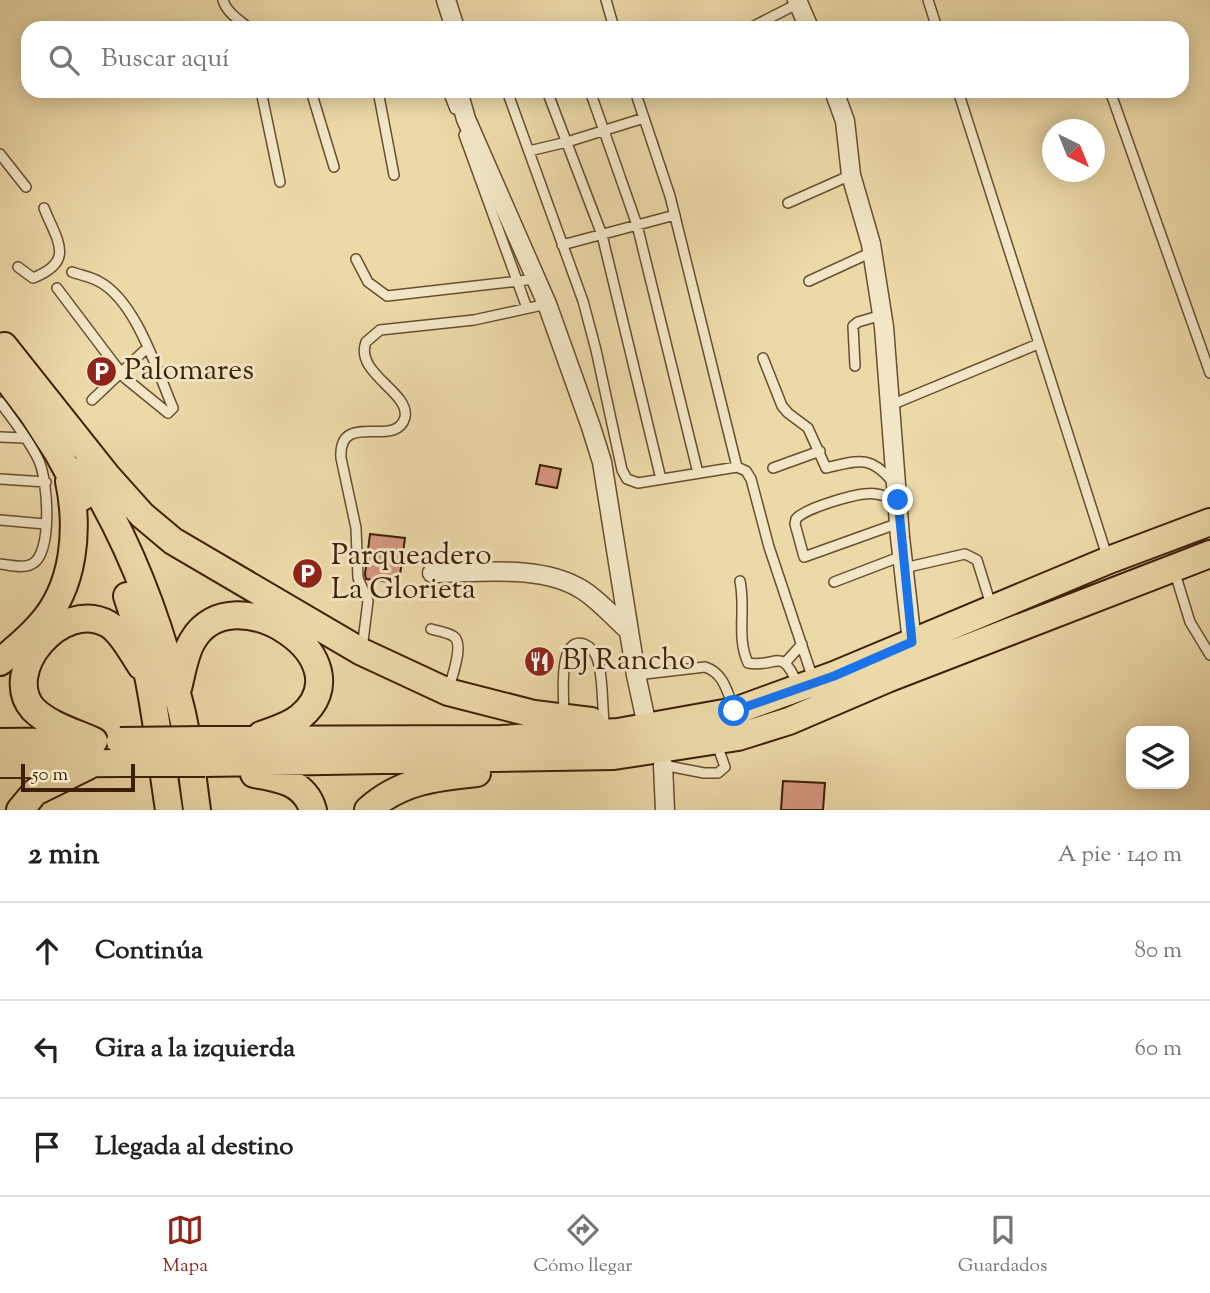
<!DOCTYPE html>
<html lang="es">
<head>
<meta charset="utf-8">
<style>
	:root { --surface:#fff; --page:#f6f6f6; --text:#222; --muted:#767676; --line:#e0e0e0; --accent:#8f2418 }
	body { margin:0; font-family:"Sorts Mill Goudy",serif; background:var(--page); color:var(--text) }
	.controls { position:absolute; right:21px; bottom:21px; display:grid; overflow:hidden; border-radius:14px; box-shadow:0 4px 18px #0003 }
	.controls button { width:63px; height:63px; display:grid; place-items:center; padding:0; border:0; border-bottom:2px solid var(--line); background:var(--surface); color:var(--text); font:35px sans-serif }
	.compass { position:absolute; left:1042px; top:119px; width:63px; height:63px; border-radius:50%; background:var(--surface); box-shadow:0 4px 18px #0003; rotate:137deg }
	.scale { position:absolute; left:21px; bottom:18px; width:114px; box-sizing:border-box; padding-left:7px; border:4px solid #3c1f05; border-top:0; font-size:19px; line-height:24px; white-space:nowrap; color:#3c1f05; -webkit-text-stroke:5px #f3e6c6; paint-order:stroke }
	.stop { position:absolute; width:21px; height:21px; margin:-16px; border:5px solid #1a73e8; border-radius:50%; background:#fff }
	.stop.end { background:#1a73e8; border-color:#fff; box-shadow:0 2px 7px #0008 }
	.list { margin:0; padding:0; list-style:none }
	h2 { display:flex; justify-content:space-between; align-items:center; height:91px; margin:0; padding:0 28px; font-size:30px }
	h2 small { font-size:23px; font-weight:400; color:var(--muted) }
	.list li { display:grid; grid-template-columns:46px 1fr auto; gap:21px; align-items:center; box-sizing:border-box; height:98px; padding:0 28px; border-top:2px solid var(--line) }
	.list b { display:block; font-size:26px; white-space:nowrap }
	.list em { font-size:23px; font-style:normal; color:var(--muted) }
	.icon { flex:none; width:38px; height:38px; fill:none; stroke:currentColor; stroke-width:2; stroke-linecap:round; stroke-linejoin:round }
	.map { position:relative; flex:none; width:1210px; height:810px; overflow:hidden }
	.search { position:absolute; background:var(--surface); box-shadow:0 4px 18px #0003; left:21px; right:21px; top:21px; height:77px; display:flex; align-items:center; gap:18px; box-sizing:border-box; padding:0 24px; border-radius:21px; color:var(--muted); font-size:26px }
	.sheet { height:385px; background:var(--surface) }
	nav { display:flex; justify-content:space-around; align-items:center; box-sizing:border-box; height:98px; border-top:2px solid var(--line); background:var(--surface); font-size:19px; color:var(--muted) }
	nav a { display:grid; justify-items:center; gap:4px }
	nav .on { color:var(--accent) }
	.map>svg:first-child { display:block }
	.building { fill:#d6977f; stroke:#3c1f05; stroke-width:2 }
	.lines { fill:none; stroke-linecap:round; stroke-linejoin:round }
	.lane-casing { stroke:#684e2e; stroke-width:12 }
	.street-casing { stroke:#684e2e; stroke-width:21 }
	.primary-casing { stroke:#3c1f05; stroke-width:30 }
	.lane { stroke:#f3e6c6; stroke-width:9 }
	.street { stroke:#f3e6c6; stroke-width:18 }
	.primary { stroke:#ecd9a8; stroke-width:26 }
	.primary-bridge-casing { stroke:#3c1f05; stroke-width:30; stroke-linecap:butt }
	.primary-bridge { stroke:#ecd9a8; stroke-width:26 }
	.route { stroke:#1a73e8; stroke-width:9 }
	.labels { text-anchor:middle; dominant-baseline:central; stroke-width:6; stroke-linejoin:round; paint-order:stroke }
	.poi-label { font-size:30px; fill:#3c1f05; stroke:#f3e6c6; text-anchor:start }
</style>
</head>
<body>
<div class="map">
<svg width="1210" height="810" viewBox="0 0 1210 810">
	<rect width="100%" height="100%" fill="#ecd9a8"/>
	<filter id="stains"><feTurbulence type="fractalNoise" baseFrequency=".00286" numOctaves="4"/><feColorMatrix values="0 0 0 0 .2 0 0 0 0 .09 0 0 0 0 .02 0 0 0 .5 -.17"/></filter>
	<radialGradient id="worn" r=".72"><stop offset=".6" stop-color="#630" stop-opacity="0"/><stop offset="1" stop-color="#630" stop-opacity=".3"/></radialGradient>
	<path class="building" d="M540 465 561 469 557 488 536 484Z
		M370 534 405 538 399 583 366 579 365 574Z
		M783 781 825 783 823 810H781Z"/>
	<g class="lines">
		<defs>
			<path id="lane" d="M223 0C226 12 239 20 249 28
				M606 0 614 28
				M928 0 937 28
				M750 28 799 3
				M261 91 280 182
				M311 91 334 167
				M378 91 394 175
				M448 91 455 109
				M507 91 583 301 596 350 622 470 627 479 638 483 737 467 746 471 751 479 769 547 813 679
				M547 91 602 235 661 479
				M590 91 637 225 698 473
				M635 91 670 196 737 467
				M958 91 1108 559
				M1110 91 1210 373
				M464 135 527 308
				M529 151 567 142 644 118
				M0 154 26 187
				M788 203 851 175
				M562 245 675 215
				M356 259 368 282 387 296 536 279
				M18 267 33 278C76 261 57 241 44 208
				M809 281 872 252
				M57 288 125 378 168 413 173 408C157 371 136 300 98 281 91 277 80 275 72 272
				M763 358 782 406 788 413 808 428 826 468C857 461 869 454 892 481
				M855 366 853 326 858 322 882 315
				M92 400 148 347
				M0 402C13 420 30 441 39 461 48 481 53 553 32 564 23 569 10 565 0 564
				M891 405 1038 344
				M0 437 24 438
				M773 468 820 451
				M0 479 46 482
				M898 500C891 498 883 495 876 494 861 491 805 508 796 519L795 524 804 557 899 523
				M0 520 45 524
				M904 568 965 554 977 560 991 605
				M1174 570 1190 622 1210 655
				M740 581C746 609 736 637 748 663 778 668 781 645 798 685
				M834 582 902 556
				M431 629C438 631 447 632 453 636 465 643 452 676 449 688
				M362 649 368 601 358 578 356 528 341 458C338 409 397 450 405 417 410 392 354 373 366 342L380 330 474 320 547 304
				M785 663 802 644
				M636 675 705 667C724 673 727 692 734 709
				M564 714C564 699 557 636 584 644 591 647 596 654 598 661 603 679 602 702 604 721
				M663 765 704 773H718L725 767 719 750"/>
			<path id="street" d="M446 0 455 28
				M797 0 809 28
				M458 91 466 119 547 304 591 427 602 462 636 675 646 721
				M834 91 845 121 851 175 871 244 884 327 900 537 912 642
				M432 573C479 573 540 564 581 589 598 599 614 618 629 631
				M663 765 665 810"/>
			<path id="primary" d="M4 346 108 477 142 515 173 541 362 652 448 692 534 714 591 721
				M0 370 33 414 58 453 82 497
				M84 469C129 540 160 623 180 705 189 739 192 775 197 810
				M127 596C151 665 158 738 169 810
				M0 662C14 650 28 639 40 625 75 587 79 529 69 481
				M177 692C182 675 184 654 193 640 233 572 369 660 300 717 290 726 274 730 261 735
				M205 740 501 739 618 732 735 711 834 675 1109 560 1210 522
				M94 741C74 732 49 725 33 709 0 671 62 598 108 624 122 632 132 653 141 666
				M0 742 83 741
				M205 763 614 756 738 737 789 721 887 679 1210 554
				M0 764 122 763
				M254 774C279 778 305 782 313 810
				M20 810 35 792 88 766
				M368 810C400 781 436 777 477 773"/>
		</defs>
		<use href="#lane" class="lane-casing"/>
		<use href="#street" class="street-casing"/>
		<use href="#primary" class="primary-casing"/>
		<use href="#lane" class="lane"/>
		<use href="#street" class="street"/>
		<use href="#primary" class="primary"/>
		<defs>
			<path id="primary-bridge" d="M120 741 205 740
				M122 763H205"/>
		</defs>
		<use href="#primary-bridge" class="primary-bridge-casing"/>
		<use href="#primary-bridge" class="primary-bridge"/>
	</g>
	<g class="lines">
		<path class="route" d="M734 711 834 676 912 642 898 500"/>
	</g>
	<defs>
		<symbol id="parking-disc" viewBox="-11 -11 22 22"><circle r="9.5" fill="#8f2418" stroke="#f3e6c6"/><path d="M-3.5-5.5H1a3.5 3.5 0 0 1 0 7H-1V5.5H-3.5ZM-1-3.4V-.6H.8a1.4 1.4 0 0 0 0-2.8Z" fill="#fff"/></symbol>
		<symbol id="restaurant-disc" viewBox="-11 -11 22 22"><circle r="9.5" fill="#8f2418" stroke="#f3e6c6"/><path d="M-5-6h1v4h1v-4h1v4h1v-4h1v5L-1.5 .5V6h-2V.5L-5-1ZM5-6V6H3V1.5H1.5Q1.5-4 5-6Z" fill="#fff"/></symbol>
	</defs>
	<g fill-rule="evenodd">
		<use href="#parking-disc" x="84" y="354" width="35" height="35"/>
		<use href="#parking-disc" x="290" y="556" width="35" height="35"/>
		<use href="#restaurant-disc" x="522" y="644" width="35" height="35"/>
	</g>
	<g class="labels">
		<g class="poi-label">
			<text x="124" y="371">Palomares</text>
			<text x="331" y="556">Parqueadero<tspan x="331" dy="34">La Glorieta</tspan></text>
			<text x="562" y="661">BJ Rancho</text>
		</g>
	</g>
	<rect width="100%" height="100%" filter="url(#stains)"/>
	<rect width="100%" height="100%" fill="url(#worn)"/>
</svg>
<div class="controls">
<button><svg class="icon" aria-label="layers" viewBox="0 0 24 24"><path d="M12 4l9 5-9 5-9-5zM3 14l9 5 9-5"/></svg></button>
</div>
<svg class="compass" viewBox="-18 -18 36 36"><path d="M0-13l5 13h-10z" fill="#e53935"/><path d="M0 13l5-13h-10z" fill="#767676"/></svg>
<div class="scale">50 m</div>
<div class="stop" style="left:734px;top:711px"></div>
<div class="stop end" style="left:898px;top:500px"></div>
<div class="search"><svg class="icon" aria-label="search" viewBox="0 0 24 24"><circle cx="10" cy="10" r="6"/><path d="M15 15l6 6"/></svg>Buscar aquí</div>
</div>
<section class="sheet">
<h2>2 min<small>A pie · 140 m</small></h2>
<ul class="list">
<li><svg class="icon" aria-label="ahead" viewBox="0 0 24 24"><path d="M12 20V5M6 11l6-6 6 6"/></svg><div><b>Continúa</b></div><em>80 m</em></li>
<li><svg class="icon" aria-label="left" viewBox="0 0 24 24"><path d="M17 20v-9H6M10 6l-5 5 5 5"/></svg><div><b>Gira a la izquierda</b></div><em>60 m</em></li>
<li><svg class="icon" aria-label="arrive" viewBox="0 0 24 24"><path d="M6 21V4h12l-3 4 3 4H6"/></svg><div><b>Llegada al destino</b></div></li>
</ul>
</section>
<nav>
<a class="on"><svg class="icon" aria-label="map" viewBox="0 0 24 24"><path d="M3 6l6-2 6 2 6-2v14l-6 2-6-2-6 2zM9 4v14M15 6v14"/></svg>Mapa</a>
<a><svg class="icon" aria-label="directions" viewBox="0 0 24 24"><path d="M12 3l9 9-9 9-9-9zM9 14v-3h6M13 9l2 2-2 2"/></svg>Cómo llegar</a>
<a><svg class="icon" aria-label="saved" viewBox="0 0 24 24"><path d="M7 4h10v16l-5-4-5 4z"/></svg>Guardados</a>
</nav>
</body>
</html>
